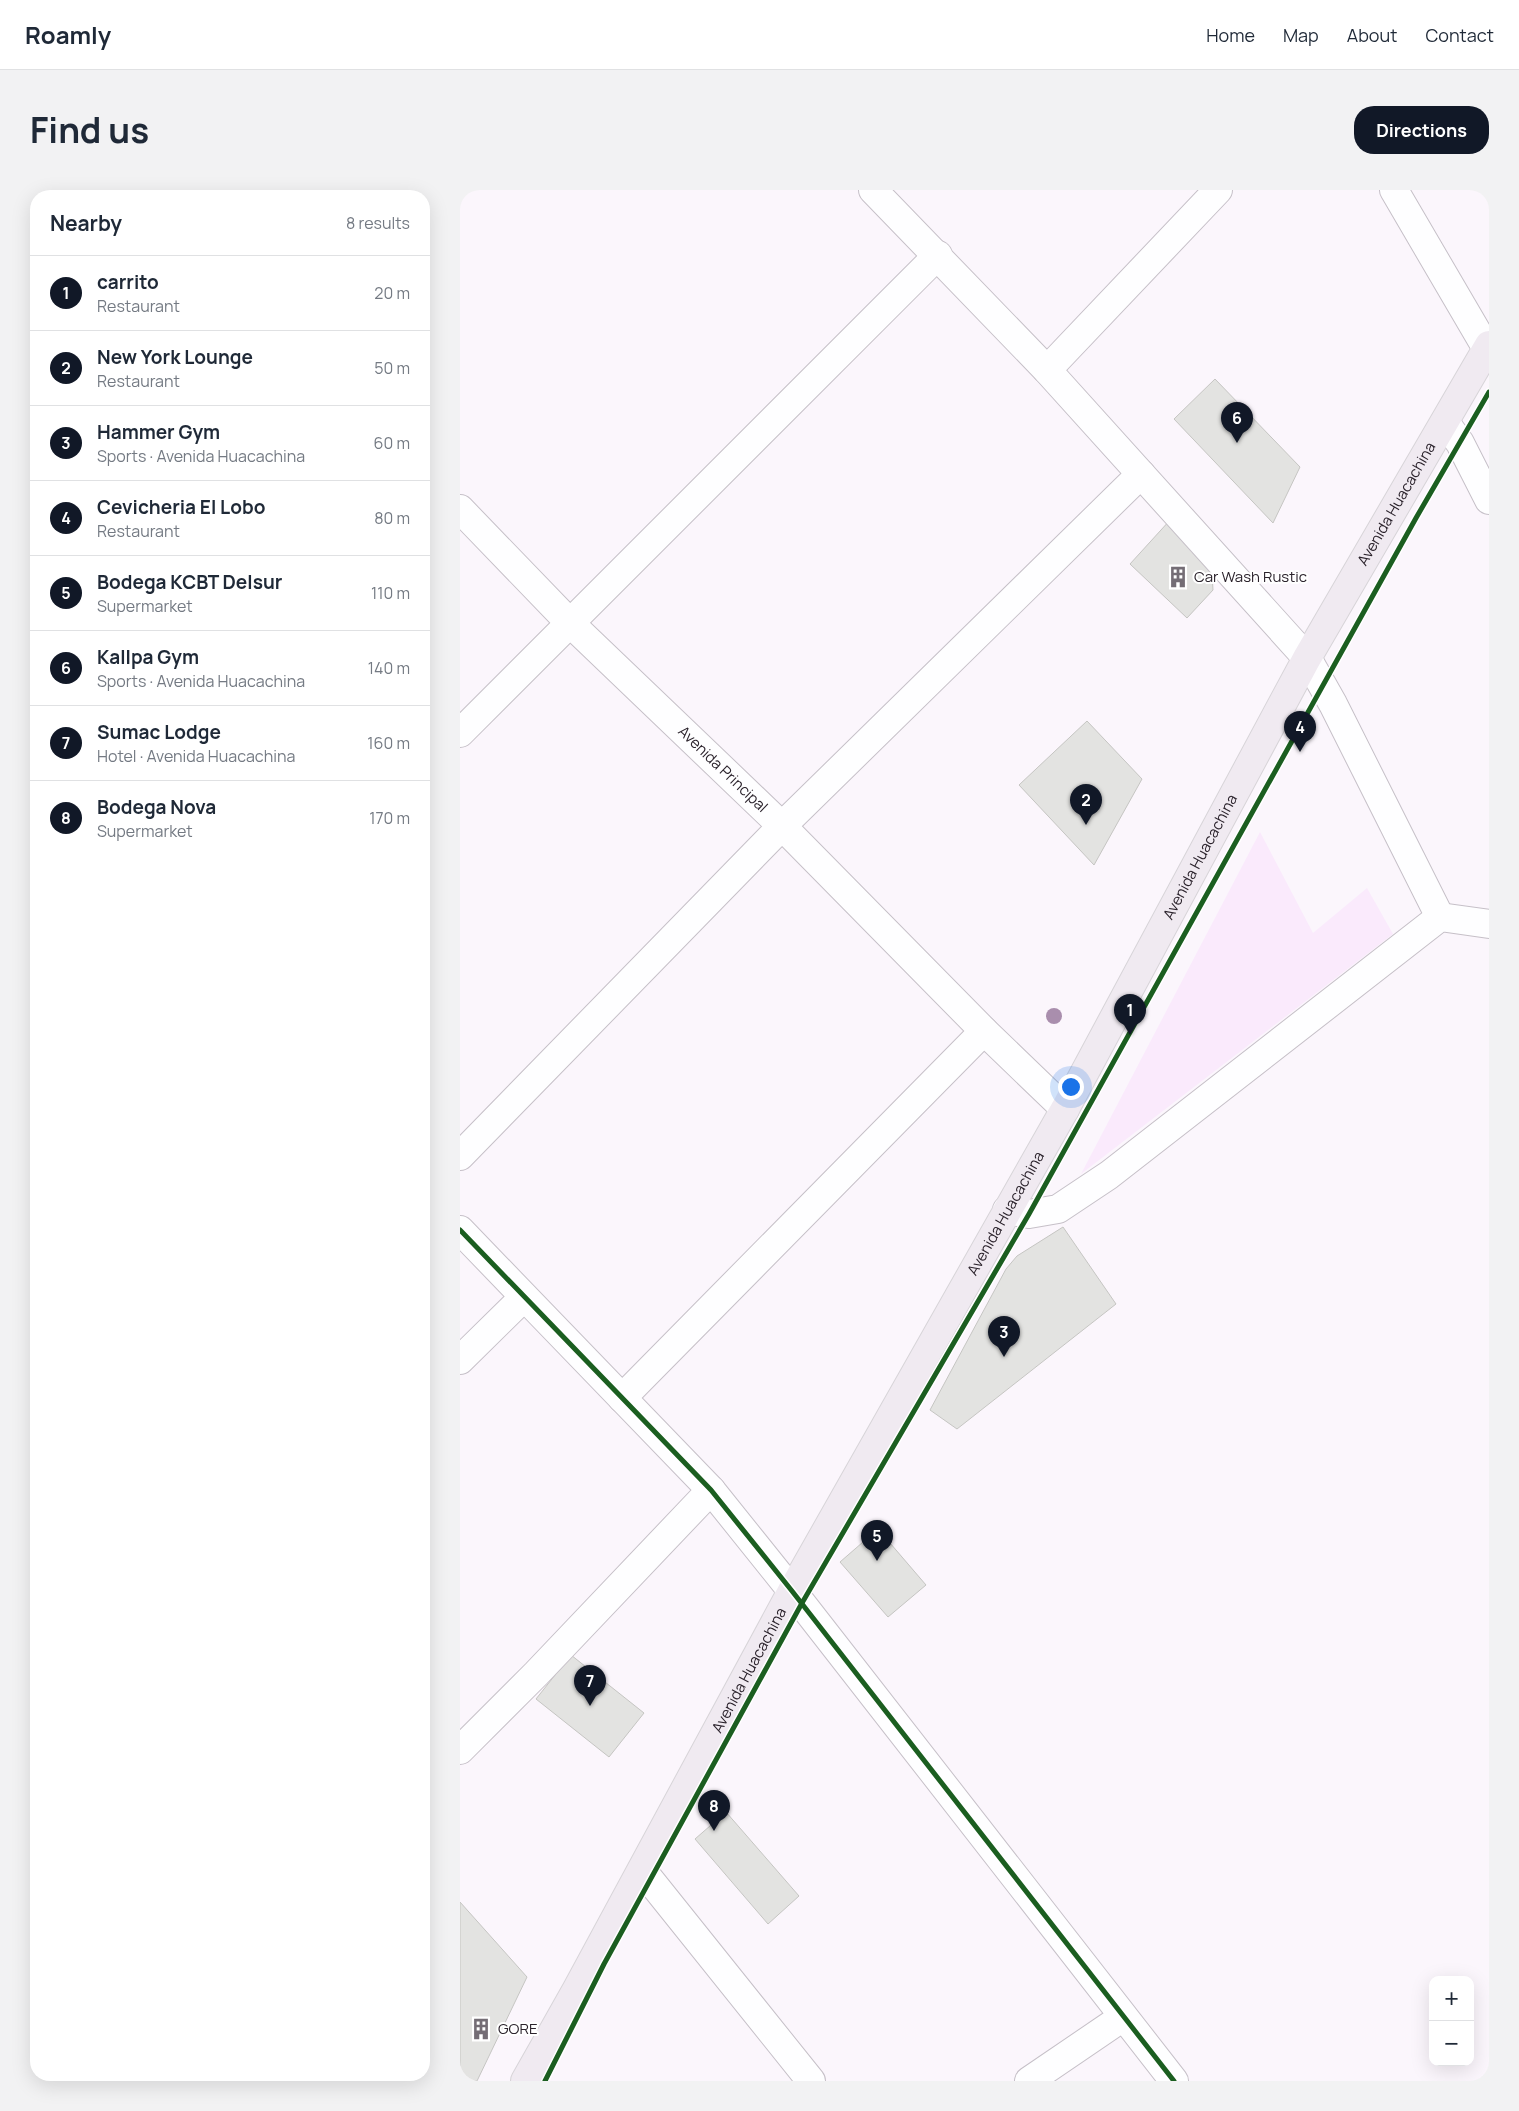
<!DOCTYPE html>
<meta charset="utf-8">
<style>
body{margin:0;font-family:Manrope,sans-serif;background:#f2f2f3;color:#1f2937}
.controls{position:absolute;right:15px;bottom:15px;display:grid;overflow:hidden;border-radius:10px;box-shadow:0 5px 20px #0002}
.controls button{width:45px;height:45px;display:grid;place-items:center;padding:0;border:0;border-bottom:1px solid #e0e1e3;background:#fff;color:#1f2937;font:25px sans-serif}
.you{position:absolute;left:610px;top:896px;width:18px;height:18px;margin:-12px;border:4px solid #fff;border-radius:50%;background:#1a73e8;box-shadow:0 0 0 8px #1a73e833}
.badge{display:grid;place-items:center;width:32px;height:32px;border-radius:50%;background:#111827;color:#fff;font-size:16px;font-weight:700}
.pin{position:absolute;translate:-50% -41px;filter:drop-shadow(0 1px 2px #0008)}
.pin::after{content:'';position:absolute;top:26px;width:18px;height:15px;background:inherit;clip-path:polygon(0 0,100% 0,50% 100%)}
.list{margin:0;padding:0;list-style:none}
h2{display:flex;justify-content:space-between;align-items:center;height:65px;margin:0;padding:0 20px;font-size:21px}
h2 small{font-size:16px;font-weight:400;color:#747a83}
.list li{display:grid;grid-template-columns:32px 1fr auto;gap:15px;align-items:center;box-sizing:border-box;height:75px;padding:0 20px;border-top:1px solid #e0e1e3}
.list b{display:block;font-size:19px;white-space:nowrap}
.list p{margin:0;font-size:16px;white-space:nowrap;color:#747a83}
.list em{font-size:16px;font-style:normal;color:#747a83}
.map{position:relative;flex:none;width:1029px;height:1891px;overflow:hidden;border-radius:20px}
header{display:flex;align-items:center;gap:30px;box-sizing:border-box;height:70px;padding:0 25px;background:#fff;border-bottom:1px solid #e0e1e3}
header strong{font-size:24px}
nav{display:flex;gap:28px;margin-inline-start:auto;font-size:18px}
.intro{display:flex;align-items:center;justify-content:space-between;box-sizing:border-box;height:120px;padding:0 30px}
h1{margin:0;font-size:35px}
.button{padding:12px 22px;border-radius:20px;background:#111827;color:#fff;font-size:18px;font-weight:700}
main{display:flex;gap:30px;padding:0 30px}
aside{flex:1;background:#fff;border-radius:20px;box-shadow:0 5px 20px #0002}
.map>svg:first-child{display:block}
.park{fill:#faeafc}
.building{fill:#e3e3e1;stroke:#c5c5c2}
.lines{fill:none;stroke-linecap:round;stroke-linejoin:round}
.minor-casing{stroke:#c6c0c8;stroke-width:30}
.major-casing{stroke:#d7d4d8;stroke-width:30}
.minor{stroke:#fefeff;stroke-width:28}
.major{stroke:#f0eaf1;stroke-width:28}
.cycleway-casing{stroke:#fff;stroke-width:8}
.cycleway{stroke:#1b5e20;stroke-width:5}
.tree{fill:#a98ead}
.labels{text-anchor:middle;stroke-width:4;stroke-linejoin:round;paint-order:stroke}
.street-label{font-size:15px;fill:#2b232c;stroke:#fff}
.poi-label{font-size:15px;fill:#2b232c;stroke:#fff;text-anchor:start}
</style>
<header>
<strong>Roamly</strong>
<nav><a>Home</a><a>Map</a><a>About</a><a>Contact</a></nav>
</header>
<div class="intro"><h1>Find us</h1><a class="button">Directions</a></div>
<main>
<aside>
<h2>Nearby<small>8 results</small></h2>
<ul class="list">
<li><span class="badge">1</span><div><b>carrito</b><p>Restaurant</p></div><em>20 m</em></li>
<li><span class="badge">2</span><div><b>New York Lounge</b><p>Restaurant</p></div><em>50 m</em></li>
<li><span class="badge">3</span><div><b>Hammer Gym</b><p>Sports · Avenida Huacachina</p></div><em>60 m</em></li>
<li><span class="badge">4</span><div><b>Cevicheria El Lobo</b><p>Restaurant</p></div><em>80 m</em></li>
<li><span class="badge">5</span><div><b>Bodega KCBT Delsur</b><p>Supermarket</p></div><em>110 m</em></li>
<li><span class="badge">6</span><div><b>Kallpa Gym</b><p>Sports · Avenida Huacachina</p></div><em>140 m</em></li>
<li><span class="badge">7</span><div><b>Sumac Lodge</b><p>Hotel · Avenida Huacachina</p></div><em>160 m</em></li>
<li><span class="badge">8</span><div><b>Bodega Nova</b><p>Supermarket</p></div><em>170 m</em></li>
</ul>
</aside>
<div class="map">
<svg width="1029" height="1891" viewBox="0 0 1029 1891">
<rect width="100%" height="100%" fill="#fbf6fc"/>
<polygon class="park" points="800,642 853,743 907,698 933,744 621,984"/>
<g class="building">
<polygon points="755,189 840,277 813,333 714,229"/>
<polygon points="711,329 751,367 753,400 727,428 670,374"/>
<polygon points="627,531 682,589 634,675 559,595"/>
<polygon points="603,1037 656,1114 497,1239 470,1220 546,1079 557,1066"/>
<polygon points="418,1339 466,1395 428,1427 380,1372"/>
<polygon points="111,1465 184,1523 149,1567 76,1509"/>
<polygon points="266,1622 339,1706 308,1734 235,1649"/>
<polygon points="0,1712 67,1787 17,1891 0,1891"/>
</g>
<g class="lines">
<g class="minor-casing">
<g id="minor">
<polyline points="413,0 587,180 847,468 873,514 980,727"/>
<polyline points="934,0 1027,159"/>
<polyline points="587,180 758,0"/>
<polyline points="985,232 1000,253 1029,310"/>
<path id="s1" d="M0,319L110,433L322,636L524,841"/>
<polyline points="0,543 478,65"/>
<polyline points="0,966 322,636 681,284"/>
<polyline points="547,1020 569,1024 598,1019 649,985 980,727 1029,734"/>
<polyline points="0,1040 251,1300 332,1401 714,1891"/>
<polyline points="0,1170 64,1107"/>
<polyline points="162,1208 524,841 605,919"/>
<polyline points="0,1560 76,1484 251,1300"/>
<polyline points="182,1680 351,1891"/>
<polyline points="569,1891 663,1827"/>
</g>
</g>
<g class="major-casing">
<g id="major">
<path id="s2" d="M65,1891L117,1799L332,1401L605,919L847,468L1029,155"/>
</g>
</g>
<use href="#minor" class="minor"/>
<use href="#major" class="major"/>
<g class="cycleway-casing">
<g id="cycleway">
<polyline points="0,1040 251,1300 332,1401 714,1891"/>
<polyline points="85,1891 144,1774 342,1413 569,1024 956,328 1029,202"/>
</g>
</g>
<use href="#cycleway" class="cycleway"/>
</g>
<circle class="tree" cx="594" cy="826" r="8"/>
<defs>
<g id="building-bare" transform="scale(1.725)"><path d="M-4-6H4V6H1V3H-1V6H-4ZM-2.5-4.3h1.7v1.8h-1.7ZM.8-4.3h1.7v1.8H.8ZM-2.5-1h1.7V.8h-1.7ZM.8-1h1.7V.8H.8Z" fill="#746d75" stroke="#fff" stroke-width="2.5" paint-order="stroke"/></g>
</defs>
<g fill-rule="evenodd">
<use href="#building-bare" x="718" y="387"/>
<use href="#building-bare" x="21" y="1839"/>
</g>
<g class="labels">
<g class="street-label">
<text dy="5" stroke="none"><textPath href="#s2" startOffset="1802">Avenida Huacachina</textPath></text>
<text dy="5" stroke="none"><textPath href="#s1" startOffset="370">Avenida Principal</textPath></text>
<text dy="5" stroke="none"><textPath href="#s2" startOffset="1398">Avenida Huacachina</textPath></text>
<text dy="5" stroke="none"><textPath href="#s2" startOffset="992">Avenida Huacachina</textPath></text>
<text dy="5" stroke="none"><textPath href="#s2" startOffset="468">Avenida Huacachina</textPath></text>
</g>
<g class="poi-label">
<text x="734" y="392">Car Wash Rustic</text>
<text x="38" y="1844">GORE</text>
</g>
</g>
</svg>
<div class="controls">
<button>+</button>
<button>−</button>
</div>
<div class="you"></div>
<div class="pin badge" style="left:670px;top:845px">1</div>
<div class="pin badge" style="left:626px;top:635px">2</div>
<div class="pin badge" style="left:544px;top:1167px">3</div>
<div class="pin badge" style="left:840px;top:562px">4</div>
<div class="pin badge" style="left:417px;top:1371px">5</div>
<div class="pin badge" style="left:777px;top:253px">6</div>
<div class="pin badge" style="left:130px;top:1516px">7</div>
<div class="pin badge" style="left:254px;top:1641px">8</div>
</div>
</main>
